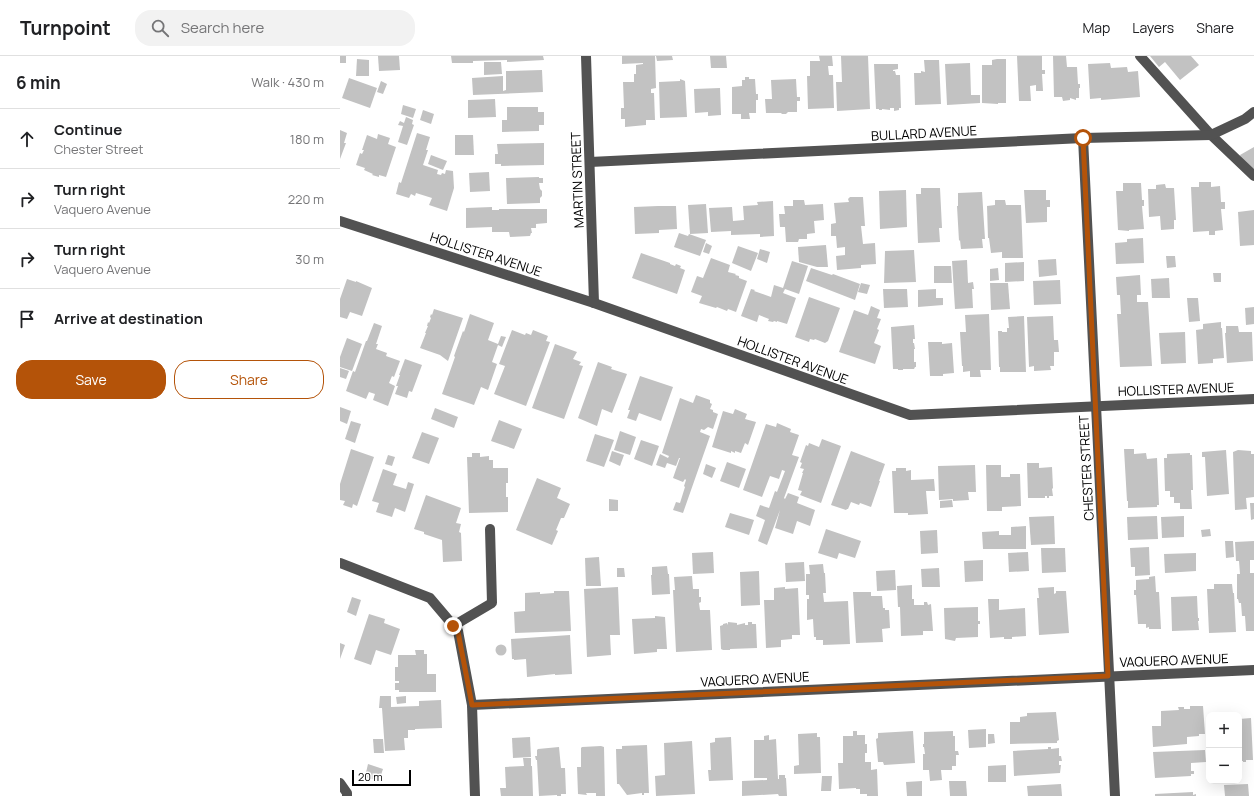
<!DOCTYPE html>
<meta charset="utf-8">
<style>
body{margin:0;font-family:Manrope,sans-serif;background:#f2f2f2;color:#202124}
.controls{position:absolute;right:12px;bottom:12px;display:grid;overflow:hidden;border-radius:8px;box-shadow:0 4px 16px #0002}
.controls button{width:36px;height:36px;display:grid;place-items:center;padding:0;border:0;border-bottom:1px solid #e0e0e0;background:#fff;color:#202124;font:20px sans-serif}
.scale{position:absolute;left:12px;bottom:10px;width:59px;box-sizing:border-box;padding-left:4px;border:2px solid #000;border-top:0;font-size:11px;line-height:14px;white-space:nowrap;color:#000;-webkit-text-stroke:3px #fff;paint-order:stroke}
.stop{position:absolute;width:12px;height:12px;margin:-9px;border:3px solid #b45309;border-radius:50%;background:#fff}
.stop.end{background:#b45309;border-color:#fff;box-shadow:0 1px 4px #0008}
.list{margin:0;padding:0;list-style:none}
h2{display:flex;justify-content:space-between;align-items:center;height:52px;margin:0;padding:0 16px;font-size:17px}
h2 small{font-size:13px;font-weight:400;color:#757577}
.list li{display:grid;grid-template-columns:26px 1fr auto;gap:12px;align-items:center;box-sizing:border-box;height:60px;padding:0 16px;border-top:1px solid #e0e0e0}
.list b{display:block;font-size:15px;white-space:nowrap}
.list p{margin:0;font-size:13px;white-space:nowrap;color:#757577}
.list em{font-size:13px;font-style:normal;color:#757577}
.actions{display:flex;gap:8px;padding:12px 16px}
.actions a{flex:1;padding:9px 0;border:1px solid #b45309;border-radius:16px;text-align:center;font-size:14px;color:#b45309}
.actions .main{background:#b45309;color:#fff}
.icon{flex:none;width:22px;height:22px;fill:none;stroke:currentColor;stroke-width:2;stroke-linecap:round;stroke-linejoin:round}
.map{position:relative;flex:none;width:914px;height:740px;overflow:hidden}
header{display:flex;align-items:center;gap:24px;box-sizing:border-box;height:56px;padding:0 20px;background:#fff;border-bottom:1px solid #e0e0e0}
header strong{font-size:19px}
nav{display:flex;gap:22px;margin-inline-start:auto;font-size:14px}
.search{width:280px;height:36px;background:#f2f2f2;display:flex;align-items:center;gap:10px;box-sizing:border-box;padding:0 14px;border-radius:16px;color:#757577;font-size:15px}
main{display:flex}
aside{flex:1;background:#fff}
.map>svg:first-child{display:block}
.building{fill:#c2c2c2}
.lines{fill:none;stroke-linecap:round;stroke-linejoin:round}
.minor{stroke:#525252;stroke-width:10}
.route{stroke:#b45309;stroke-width:5}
.labels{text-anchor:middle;stroke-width:3;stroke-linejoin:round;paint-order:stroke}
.street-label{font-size:13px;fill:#000;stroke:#fff}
</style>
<header>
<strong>Turnpoint</strong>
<div class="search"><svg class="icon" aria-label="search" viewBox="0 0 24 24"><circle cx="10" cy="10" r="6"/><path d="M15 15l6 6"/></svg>Search here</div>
<nav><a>Map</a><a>Layers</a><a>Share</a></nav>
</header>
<main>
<aside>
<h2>6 min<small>Walk · 430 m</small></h2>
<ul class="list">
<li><svg class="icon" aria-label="ahead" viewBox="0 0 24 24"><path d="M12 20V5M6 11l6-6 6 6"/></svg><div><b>Continue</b><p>Chester Street</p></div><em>180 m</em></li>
<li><svg class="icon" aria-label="right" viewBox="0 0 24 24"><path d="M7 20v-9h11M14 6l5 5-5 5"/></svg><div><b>Turn right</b><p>Vaquero Avenue</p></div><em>220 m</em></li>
<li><svg class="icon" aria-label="right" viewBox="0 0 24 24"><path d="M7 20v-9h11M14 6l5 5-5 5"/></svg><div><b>Turn right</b><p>Vaquero Avenue</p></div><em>30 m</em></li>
<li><svg class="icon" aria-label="arrive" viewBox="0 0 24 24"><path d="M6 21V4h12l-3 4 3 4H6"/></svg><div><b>Arrive at destination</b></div></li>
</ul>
<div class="actions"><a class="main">Save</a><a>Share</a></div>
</aside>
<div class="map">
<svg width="914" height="740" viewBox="0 0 914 740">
<rect width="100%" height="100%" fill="#fff"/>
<g class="building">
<rect x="0" y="0" width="6" height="7"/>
<polygon points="38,0 59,0 60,14 39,15"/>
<polygon points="111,0 203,0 204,4 167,6 167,4 133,5 133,7 112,7"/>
<polygon points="282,0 315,0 316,32 311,33 311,37 314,37 315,64 306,64 306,69 285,71 285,63 281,63 281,52 284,52 283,26 294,26 294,18 296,18 296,9 303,8 303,7 282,8"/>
<polygon points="316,0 332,0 333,4 317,5"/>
<polygon points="370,0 386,0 387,12 371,12"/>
<polygon points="479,0 492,0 493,10 488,10 489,19 493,19 494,52 468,53 467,20 470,20 470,5 480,5"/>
<polygon points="501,0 528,0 530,53 497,55 496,26 502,26"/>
<polygon points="677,0 702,0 702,14 705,14 705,18 702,18 703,35 696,35 696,29 690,30 691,45 679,45"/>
<polygon points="713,0 726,0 727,11 737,11 738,28 740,28 740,32 739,32 739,42 736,42 736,44 730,42 730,44 723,45 722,41 714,41"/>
<polygon points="810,0 851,0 859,9 840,24 825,6 819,11"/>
<polygon points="17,3 29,4 29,20 16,20"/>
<polygon points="657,3 666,3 666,47 658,47 658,48 642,47 642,9 652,9 652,4"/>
<polygon points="584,4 599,4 601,48 575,49 574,17 581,17 581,15 585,16"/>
<polygon points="144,6 161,6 162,18 144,19"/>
<polygon points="630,7 631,39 640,39 640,47 607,49 605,8"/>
<polygon points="770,7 771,12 787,11 788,16 798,15 800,41 761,44 761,42 750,43 748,8"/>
<polygon points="534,8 558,8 558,13 553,14 553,15 555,15 556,19 560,19 561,52 559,52 559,54 554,55 554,52 550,52 550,54 542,53 542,54 539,54 539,53 536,53"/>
<polygon points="202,14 203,36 133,39 132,22 163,20 163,35 166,34 166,15"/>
<polygon points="405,21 409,21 409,23 415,23 416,38 418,38 418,44 416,44 416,57 409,57 410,63 401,63 401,58 392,58 392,31 402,30 402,24 405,24"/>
<polygon points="9,22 37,32 30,52 2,42"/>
<polygon points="340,23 345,25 347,61 320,62 319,26 340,25"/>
<polygon points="456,23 457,41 460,41 460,45 457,45 457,56 448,56 446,58 442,58 441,57 426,57 425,43 432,43 431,24"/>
<polygon points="41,25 47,28 43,38 37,36"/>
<polygon points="380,32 381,59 368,60 368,56 355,57 354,33"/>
<polygon points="155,43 156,61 128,62 128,44"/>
<polygon points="63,49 76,53 73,62 61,58"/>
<polygon points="167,51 198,51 198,56 204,56 204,69 199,69 199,75 162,76 162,64 167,64"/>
<polygon points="83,54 94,58 91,68 80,64"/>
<polygon points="66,61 73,64 72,68 74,69 67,89 58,86 63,70 58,69 60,65 64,67"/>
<polygon points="0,74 7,77 4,87 6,87 0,103"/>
<polygon points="77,77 90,81 86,94 88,94 83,109 98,114 97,118 101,119 102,117 105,118 106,114 113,115 114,132 107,155 89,149 92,142 76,137 75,140 71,138 69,142 56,138 59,126 61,127"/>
<polygon points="38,78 50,82 48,88 56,91 46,121 39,119 39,121 32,119 33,118 24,114 25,112 16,109 20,97 22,98 24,94 22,94 27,79 37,83"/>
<polygon points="115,79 133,79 134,99 115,99"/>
<polygon points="204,87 204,109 161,110 161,108 155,108 155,98 158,98 157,88"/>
<polygon points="914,91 914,116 902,104 900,99"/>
<polygon points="91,99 107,105 103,114 88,108"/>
<polygon points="149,116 150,135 130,136 129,117"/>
<polygon points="199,121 199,122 203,122 203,127 199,127 200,133 202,135 202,140 200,142 200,147 167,148 166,122"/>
<polygon points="859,126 871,126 871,131 880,130 881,146 885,146 885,153 881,153 883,174 875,175 875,179 869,179 869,175 853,176 851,131 859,131"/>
<polygon points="783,127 801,127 802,144 804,144 804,150 802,150 804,173 789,174 789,175 778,174 776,135 783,135"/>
<polygon points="825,128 826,132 834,132 836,164 834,164 834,173 821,174 820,160 809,161 808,133 816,133 816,129"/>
<polygon points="581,132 600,132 602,172 599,172 600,186 578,187 576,138 581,138"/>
<polygon points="566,134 567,171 540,173 539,135"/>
<polygon points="684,134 706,134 706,144 710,144 710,151 707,151 707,166 686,167"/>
<polygon points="642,136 645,183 642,183 643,192 621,193 620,184 619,185 617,150 618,150 618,137"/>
<polygon points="510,141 523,141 525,170 521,170 523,188 535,187 536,208 521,209 521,212 497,214 496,200 505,199 505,191 497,192 496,180 491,180 491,168 496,167 494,147 509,146 508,143"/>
<polygon points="453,144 464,144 465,149 483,148 484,164 474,165 475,177 467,178 467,183 459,183 458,186 446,186 445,171 440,171 439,158 445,158 444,150 453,150"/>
<polygon points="655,144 665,144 666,149 681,149 683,202 662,202 662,196 651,197 649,182 648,182 647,150 655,149"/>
<polygon points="433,145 434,180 420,181 420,178 391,179 391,175 371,176 369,152 392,151 393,165 404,164 403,150 418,149 417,146"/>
<polygon points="366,148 368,177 350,178 348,149"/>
<polygon points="318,150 336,150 337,173 319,174 319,177 295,178 294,151"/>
<polygon points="152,151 152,154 159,154 159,153 207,153 207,167 196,168 196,172 191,172 192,177 191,177 190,180 170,181 169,176 152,176 152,171 126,172 126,152"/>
<polygon points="914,154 914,189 900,190 898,156"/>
<polygon points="339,177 348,180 349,178 366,184 360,200 334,191"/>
<polygon points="803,182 804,207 776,208 775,187 787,186 787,183"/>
<polygon points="366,187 372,190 369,198 363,196"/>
<polygon points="486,189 488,211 477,211 459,206 458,191"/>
<polygon points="398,190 418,197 411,215 392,207"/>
<polygon points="420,193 430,196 427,207 417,203"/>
<polygon points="574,194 576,226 544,227 545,195"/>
<polygon points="301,197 330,207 330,208 335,210 336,208 341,210 340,212 345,214 337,238 292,222"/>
<polygon points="826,200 835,200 836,211 827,212"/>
<polygon points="371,202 390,209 388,216 396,218 395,219 399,220 399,222 407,225 396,256 388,253 387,255 377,251 376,252 359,247 362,240 351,236 357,220 363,222"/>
<polygon points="716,203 717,219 699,221 698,204"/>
<polygon points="627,204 628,227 633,226 634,233 632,233 633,252 615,253 612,205"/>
<polygon points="452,205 468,210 459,238 445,233 443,237 456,242 447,268 437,265 437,266 434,265 433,266 428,265 429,263 419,259 417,266 401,260 411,233 415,234 414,235 431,241 434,229 443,232"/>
<polygon points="684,206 684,225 665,226 665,207"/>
<polygon points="594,210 611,210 612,227 594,227"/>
<polygon points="471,212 492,219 493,218 520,228 515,244 466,225"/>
<polygon points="658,212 659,224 650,225 650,213"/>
<polygon points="873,217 881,217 881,226 874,226"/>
<polygon points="800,219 801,239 797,239 797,246 808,246 812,310 780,311 777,258 781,258 780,239 777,239 776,221"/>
<polygon points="829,222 830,242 812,242 811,223"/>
<polygon points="7,223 16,226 16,225 32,232 22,260 10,256 7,263 0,261 0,243"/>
<polygon points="720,224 721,248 694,249 693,225"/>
<polygon points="521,227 530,229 527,238 518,236"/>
<polygon points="650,227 668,227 670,253 651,254"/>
<polygon points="543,233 567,233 568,251 544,252"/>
<polygon points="596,233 596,242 603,242 603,249 578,251 578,234"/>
<polygon points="469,241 500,252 488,285 485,287 475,283 474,284 470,283 469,286 455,281"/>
<polygon points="847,242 858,242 860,265 849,266"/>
<polygon points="531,250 540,254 537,262 541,263 537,273 539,274 534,287 541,290 535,308 499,296 514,254 528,259"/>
<polygon points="914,251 914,268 906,269 905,252"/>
<polygon points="94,253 123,262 108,305 100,299 80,292 86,277 85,277 88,270 87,270 88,266 89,267 91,262 90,261 91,258 92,259"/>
<polygon points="130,258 154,267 148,284 158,288 161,280 166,281 162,291 158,289 152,306 157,308 148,334 141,331 134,349 102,338 115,301 114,300 123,275 124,276"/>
<polygon points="649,258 651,314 640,314 641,321 630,321 630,315 623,316 623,310 622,310 620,276 626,276 625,259"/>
<polygon points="684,260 686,316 660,316 660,311 659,311 658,275 662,275 662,276 667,276 667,272 669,272 668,261"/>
<polygon points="713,260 714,284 718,284 719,296 714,296 714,310 710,310 711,314 694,315 694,310 689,311 687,261"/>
<polygon points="881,266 881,272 882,272 884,302 873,303 873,307 858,308 856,274 863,273 863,268"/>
<polygon points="34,267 42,270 36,288 38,288 36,293 47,297 46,300 60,305 54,321 52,320 49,327 55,330 48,350 33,344 35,338 29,336 26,343 6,335 13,315 15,316 26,285 27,285"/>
<polygon points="574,269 575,283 573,283 573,287 574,287 575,293 574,293 574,306 576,306 576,311 575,311 574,313 563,313 563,314 558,314 558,313 553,313 551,271"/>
<polygon points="886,270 898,270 899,276 912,276 913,305 887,307 885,277 886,277"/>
<polygon points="172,274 185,279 186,277 191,279 193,274 208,280 206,285 210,286 186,350 154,338 165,310 159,308"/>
<polygon points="845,276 846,307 821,308 819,277"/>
<polygon points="7,282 22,288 12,315 0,311 0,301"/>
<polygon points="588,286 602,286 602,288 612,287 614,317 603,318 603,320 590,320"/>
<polygon points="215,288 237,296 233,303 241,306 239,309 243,310 224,363 192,352"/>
<polygon points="65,303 82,309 72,336 69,335 67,342 55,338 58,330 56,330 60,319 59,319"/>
<polygon points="258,306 272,311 271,313 287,318 272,357 262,353 257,370 238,362"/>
<polygon points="0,312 9,315 6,323 0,321"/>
<polygon points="300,320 333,331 321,365 299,357 296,365 287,362 290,354 288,354"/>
<polygon points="356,339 370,344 370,347 372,348 370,353 373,354 373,356 378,358 373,373 368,371 364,374 361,373 360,376 370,380 343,457 333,454 336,446 340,447 345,431 344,430 346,424 345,423 343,426 333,422 340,402 339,402 336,410 327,407 325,412 316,409 320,398 328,402 329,400 322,397 340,342 353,347"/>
<polygon points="0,351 11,355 7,368 0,365"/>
<polygon points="95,352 118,361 114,372 91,363"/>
<polygon points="395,353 407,358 405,363 416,366 408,389 405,387 401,397 395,395 395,397 391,395 391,397 372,391 383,355 393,358"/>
<polygon points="159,364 182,373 174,393 151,385"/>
<polygon points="11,365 21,368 15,387 5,383"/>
<polygon points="437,367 451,373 450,376 459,379 452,399 459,401 444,442 445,443 448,437 459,441 457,447 475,454 470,470 457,465 453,478 435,472 440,454 427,489 418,485 425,464 416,460 420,449 429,452 435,435 437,436 445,415 442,414 439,423 430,420 422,441 403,434 426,368 436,371"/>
<polygon points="280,375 296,381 290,399 274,394"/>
<polygon points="82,376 99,382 89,408 72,402"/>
<polygon points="255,378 274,384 264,411 246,405"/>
<polygon points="482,383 501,390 481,447 460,439 462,435 458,434 463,417 462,417 464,413 460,412 462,407 460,406 466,389 468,390 469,387 479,391"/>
<polygon points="301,384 319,390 312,410 294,403"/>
<polygon points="11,393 34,401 17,450 13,448 12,452 3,449 5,445 0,444 0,428"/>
<polygon points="784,393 794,393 794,398 806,397 807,403 817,402 819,449 817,449 817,451 788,452 788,445 787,445"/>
<polygon points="886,394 889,438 867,440 865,401 862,401 862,396"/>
<polygon points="898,394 911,395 911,398 914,398 914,441 906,442 907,453 895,454 893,396"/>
<polygon points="272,395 284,399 280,410 269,405"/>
<polygon points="511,395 545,408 539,425 540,425 531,451 520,447 519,449 511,446 508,453 507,453 506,454 491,449"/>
<polygon points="132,397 140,397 140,401 149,400 149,404 153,404 153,412 168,412 168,427 166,427 166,441 168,441 168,456 129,457 127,401 132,401"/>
<polygon points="850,397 850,399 852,399 853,434 851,434 852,453 840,453 840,447 834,447 834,441 830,441 830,435 825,435 824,402 827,402 827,398"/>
<polygon points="48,399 55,401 52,410 45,408"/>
<polygon points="387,406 406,413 399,432 380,425"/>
<polygon points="687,407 699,407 699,412 712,411 713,432 712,433 713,440 709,440 709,442 707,442 707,440 705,440 705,442 688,442"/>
<polygon points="366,408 376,412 372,422 363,418"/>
<polygon points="635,409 636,436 628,436 629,444 613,445 613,443 599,444 598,410"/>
<polygon points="646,409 661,409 661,421 670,421 670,418 680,418 681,450 662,451 662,455 647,455"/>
<polygon points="556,412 566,412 566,415 571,414 571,424 594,423 595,435 586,435 588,458 568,459 568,457 554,457 552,415 556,415"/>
<polygon points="43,413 57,418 53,429 66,433 68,426 74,428 65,456 55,452 52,461 36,456 39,447 32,445"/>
<polygon points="197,422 221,432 217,442 230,448 224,462 221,462 216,474 218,475 212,489 176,474"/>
<polygon points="86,439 121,452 116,467 121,468 119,476 121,477 122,505 103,506 102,484 84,478 84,476 74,473"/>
<polygon points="269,443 278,444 278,455 269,455"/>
<polygon points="612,444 613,451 600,452 600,445"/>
<polygon points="910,447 914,447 914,463 911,464"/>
<polygon points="390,457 414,464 409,479 385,471"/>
<polygon points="714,460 715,488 691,489 689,461"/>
<polygon points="817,460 818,483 788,484 787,461"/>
<polygon points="844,460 844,481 822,482 821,461"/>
<polygon points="686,470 686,493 643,493 642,476 659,475 659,479 671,479 671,471"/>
<polygon points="486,473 521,485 515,502 499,497 497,503 478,497"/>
<polygon points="870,473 871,480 862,481 861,474"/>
<polygon points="597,474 598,497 581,498 580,475"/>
<polygon points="885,485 893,485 894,501 886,502"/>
<polygon points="914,485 914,504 910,504 910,517 914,517 914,575 906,575 905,560 902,560 901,547 899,547 898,543 897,543 897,518 900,518 899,505 896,505 895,486"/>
<polygon points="809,491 810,519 795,520 795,511 791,511 790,492"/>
<polygon points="701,492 725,492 726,516 702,517"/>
<polygon points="373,496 374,517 353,518 352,497"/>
<polygon points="688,496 689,515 669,516 668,497"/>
<polygon points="856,497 856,515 825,517 824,498"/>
<polygon points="259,501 261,530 246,530 245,502"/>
<polygon points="643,504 643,525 625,526 624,505"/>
<polygon points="464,506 465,525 446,526 445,507"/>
<polygon points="483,508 484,517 485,517 486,537 483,537 484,546 508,545 510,588 483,589 483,584 476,584 476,581 474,581 473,563 467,564 467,543 469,543 469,539 466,539 466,518 470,518 469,509"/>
<polygon points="327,510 328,518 329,518 330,538 312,539 311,519 312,519 312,511"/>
<polygon points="277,512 284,512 285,521 277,521"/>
<polygon points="599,512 600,531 582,531 581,513"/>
<polygon points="555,514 556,534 537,535 536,515"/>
<polygon points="419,515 420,549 401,550 400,516"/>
<polygon points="352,520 353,533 359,533 359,541 361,541 361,546 359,547 360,554 370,554 372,594 336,596 333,534 335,534 334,521"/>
<polygon points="815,520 816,536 819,536 821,573 809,573 809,571 806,572 806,568 798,568 796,539 794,539 794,534 796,534 796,524 809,523 809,521"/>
<polygon points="874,528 892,528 893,537 894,537 896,576 869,577 867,533 874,533"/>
<polygon points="572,529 572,543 574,543 574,549 584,549 584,546 587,546 588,549 591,548 593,575 583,575 583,579 561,580 560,551 558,551 557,530"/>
<polygon points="278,531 280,579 270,579 271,599 247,601 244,533"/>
<polygon points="445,531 445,533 458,532 460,579 452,579 452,583 441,584 441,591 426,592 424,544 434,544 434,532"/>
<polygon points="714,531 714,538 716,537 716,535 726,535 729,577 699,579 697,542 699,542 698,532"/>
<polygon points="214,535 229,535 231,575 175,577 174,556 185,555 185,537 200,536 200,538 214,537"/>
<polygon points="513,536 531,536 531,540 542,540 543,552 545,552 545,554 549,554 550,572 542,573 543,586 516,587"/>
<polygon points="857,540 858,562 859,562 859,565 858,565 859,574 832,575 831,541"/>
<polygon points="12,541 21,544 16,560 7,556"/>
<polygon points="648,543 659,543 659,554 685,552 686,580 672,581 672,583 664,583 664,581 650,582"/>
<polygon points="638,551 638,565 640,565 640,568 638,568 638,581 616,582 615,585 605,583 604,552"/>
<polygon points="29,558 45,563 44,567 60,573 51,599 36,594 31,609 14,603"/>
<polygon points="315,560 325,561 327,593 317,593 317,596 294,598 292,563 315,562"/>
<polygon points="388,566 397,567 397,569 405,567 405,569 408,569 408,566 412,566 412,568 416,568 417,592 390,593 390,594 383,594 381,593 380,570 383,569 383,568 387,567 388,569"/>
<polygon points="230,579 232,618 215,619 215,618 187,621 186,603 174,604 174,603 172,603 171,583"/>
<polygon points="0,587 5,589 0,603"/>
<circle cx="161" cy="594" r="5.5"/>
<polygon points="75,594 84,594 84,598 87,598 87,618 96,618 96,636 59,636 59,634 55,634 55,627 59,627 59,625 55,625 55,611 58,611 58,599 76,599"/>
<polygon points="40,640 51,640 51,651 79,650 79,645 101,644 102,672 75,673 75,674 68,674 68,682 64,682 65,694 45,695 42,652 39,652"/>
<polygon points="66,640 66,647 57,648 56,641"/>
<polygon points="850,650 863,650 865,678 859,678 859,680 847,681 847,688 813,691 812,670 821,670 821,655 839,654 838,651 844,651 844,653 850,653"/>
<polygon points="716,656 719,684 717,685 717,687 670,688 670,666 680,666 680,661 687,660 687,657"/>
<polygon points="911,662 913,704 906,704 906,706 903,706 903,705 899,705 899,663"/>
<polygon points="646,673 646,691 629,692 628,674"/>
<polygon points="513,675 517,675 517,679 525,679 525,688 527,688 527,697 525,697 525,706 531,706 531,714 537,713 538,740 527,740 527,738 520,738 520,733 516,733 516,732 499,733 498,707 503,707 503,680 513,680"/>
<polygon points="573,675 575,707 544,709 543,706 538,706 536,683 538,682 538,677"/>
<polygon points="613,675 613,680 615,680 615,695 618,695 619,699 616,699 616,710 612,710 612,714 601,714 602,724 590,725 589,714 583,714 583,698 585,698 584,691 583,691 583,688 584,688 584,676"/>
<polygon points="477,677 477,681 480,681 481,717 454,718 454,710 459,709 458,678"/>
<polygon points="648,678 654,678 655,687 648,688"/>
<polygon points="429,679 429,684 436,683 438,723 439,723 439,719 445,719 445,722 446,722 447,740 439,740 438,738 402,740 402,725 427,724 427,736 427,722 414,722 414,684 424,684 424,680"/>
<polygon points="190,681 191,701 173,702 172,682"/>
<polygon points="391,681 393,724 369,725 368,714 371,714 370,687 375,686 375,682"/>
<polygon points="33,683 43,683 44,697 34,697"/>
<polygon points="352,685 355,738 316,740 315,720 325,719 324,687"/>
<polygon points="307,689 309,737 304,737 304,739 302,739 302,737 287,739 279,728 277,728 276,693 282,693 282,690"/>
<polygon points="261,690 264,691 265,740 256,740 256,737 246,737 247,739 238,738 237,711 241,711 241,692 242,691"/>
<polygon points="219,691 221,712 225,712 226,738 221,738 221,740 217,740 217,739 199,740 197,704 196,704 195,700 197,700 197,694 198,693"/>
<polygon points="708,691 711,691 711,693 719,692 719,700 721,700 722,705 719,705 719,709 721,709 720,717 674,720 673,695 708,693"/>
<polygon points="865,694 866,706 851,707 851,715 854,715 854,718 851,718 851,720 815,722 813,696"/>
<polygon points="183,702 191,702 191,710 192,710 193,740 161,740 160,732 166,732 165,711 184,710"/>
<polygon points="28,708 43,713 39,725 25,721"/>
<polygon points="666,709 666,726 648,726 648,710"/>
<polygon points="482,720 492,720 491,735 481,735"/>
<polygon points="582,725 582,740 567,740 566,726"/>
<polygon points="609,725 626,725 627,740 610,740"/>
<polygon points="721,728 722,740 688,740 687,730"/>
<polygon points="908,728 909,740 885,740 884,729"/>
<polygon points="853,736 853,739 856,738 856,740 815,740 815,738"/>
</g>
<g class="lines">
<g class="minor">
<polyline points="246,0 254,247"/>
<polyline points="800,0 871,79 914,120"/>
<polyline points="743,82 775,740"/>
<polyline points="250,106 743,82 871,79 905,63 914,56"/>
<polyline points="0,165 254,247 570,359 914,343"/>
<polyline points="0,507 90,542 118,575 132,649 914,614"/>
<polyline points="113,570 152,547 150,473"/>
<polyline points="132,649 135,740"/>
<polyline points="0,727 7,737 7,740"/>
</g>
</g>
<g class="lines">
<polyline class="route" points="113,570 118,576 132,649 768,620 743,82"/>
</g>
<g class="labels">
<g class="street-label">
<text transform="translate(584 77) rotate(-3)" y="5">BULLARD AVENUE</text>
<text transform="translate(237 124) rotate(-92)" y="5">MARTIN STREET</text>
<text transform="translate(146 198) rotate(18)" y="5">HOLLISTER AVENUE</text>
<text transform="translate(453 304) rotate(20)" y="5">HOLLISTER AVENUE</text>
<text transform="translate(836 333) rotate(-2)" y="5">HOLLISTER AVENUE</text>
<text transform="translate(746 412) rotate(-93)" y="5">CHESTER STREET</text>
<text transform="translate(834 604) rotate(-2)" y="5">VAQUERO AVENUE</text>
<text transform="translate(415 623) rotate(-3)" y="5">VAQUERO AVENUE</text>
</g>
</g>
</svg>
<div class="controls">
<button>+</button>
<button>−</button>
</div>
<div class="scale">20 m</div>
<div class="stop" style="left:743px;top:82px"></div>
<div class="stop end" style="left:113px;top:570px"></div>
</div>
</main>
